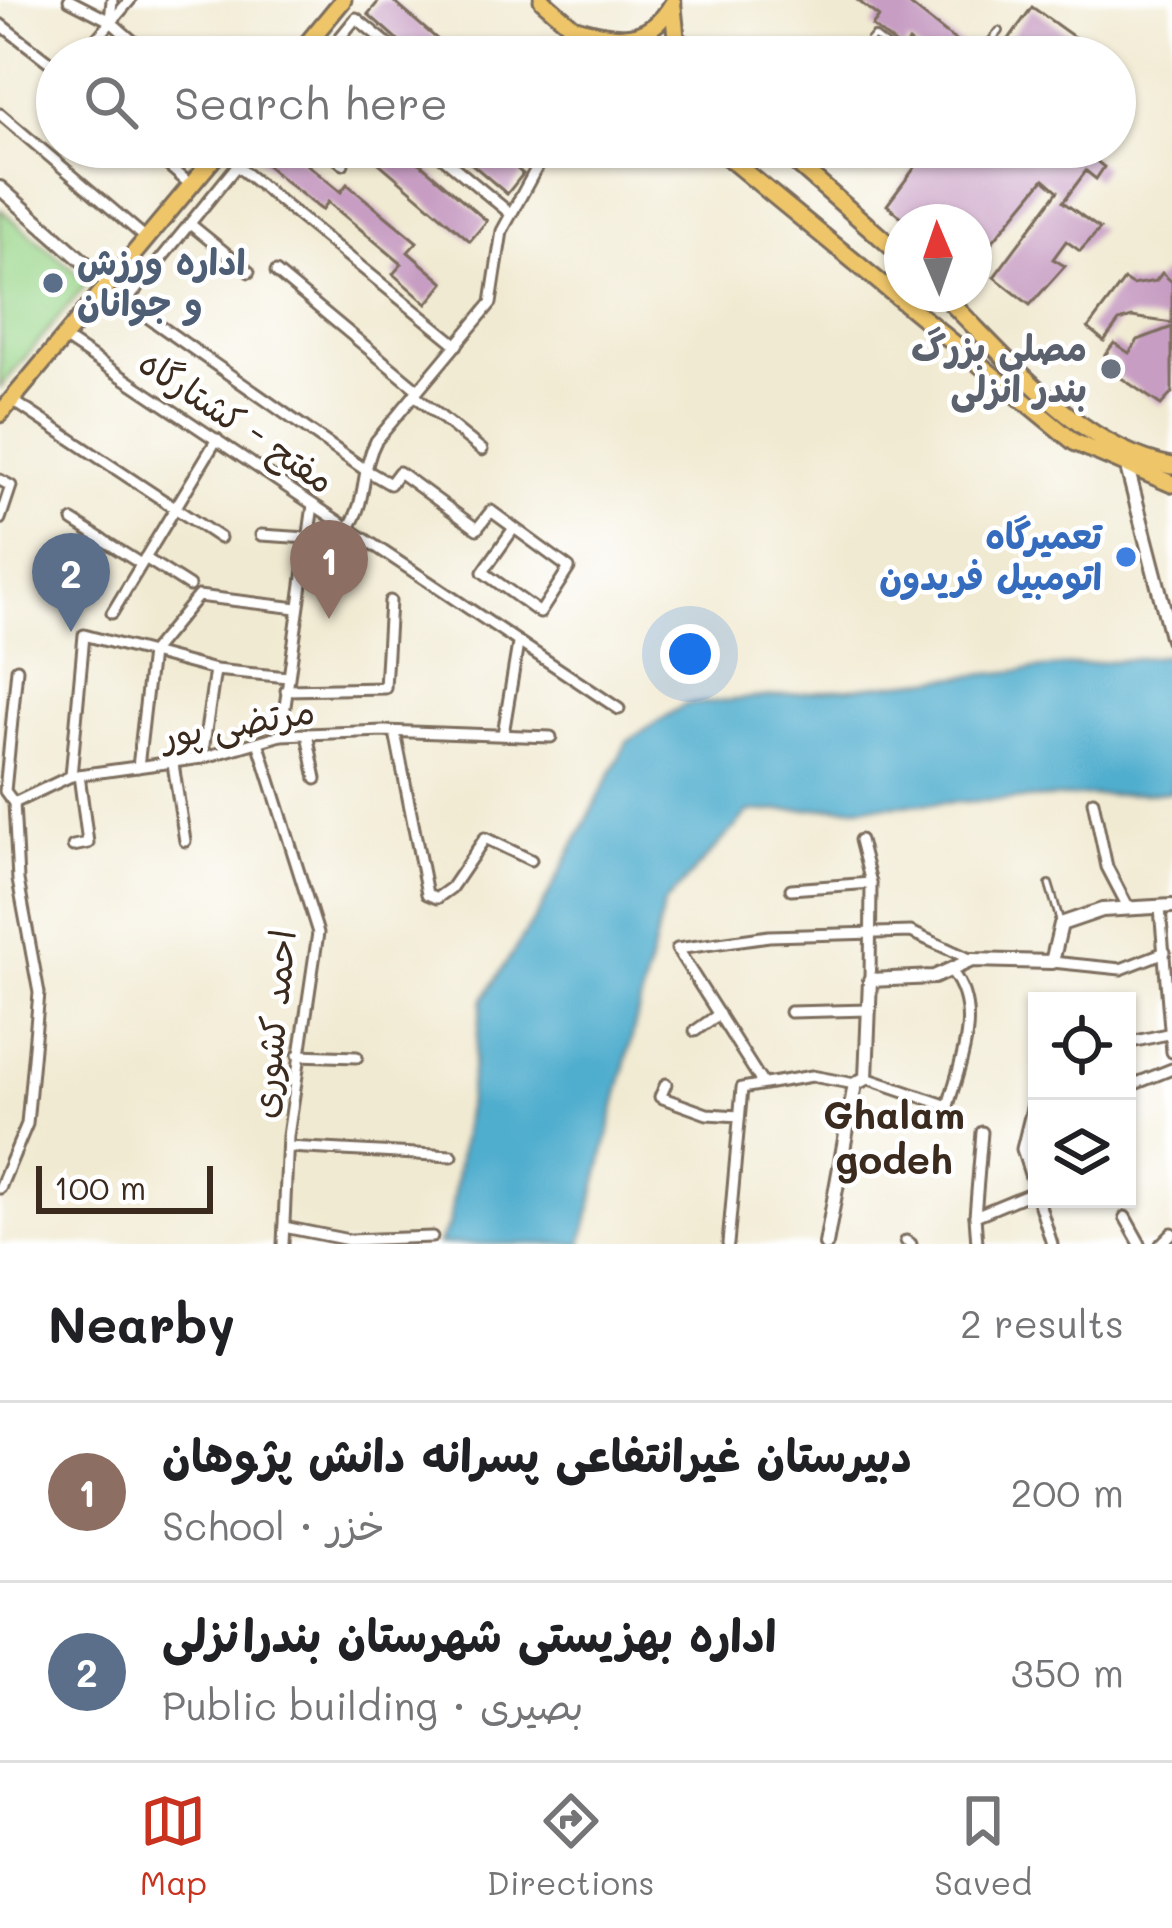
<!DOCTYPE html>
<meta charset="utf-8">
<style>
body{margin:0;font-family:Mali,"Playpen Sans Arabic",sans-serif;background:#f2f2f2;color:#202124}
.controls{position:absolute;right:36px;bottom:36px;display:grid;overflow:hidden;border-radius:0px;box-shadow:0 3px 9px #0004}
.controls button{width:108px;height:108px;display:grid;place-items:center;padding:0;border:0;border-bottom:3px solid #e0e0e0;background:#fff;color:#202124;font:60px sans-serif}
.compass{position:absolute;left:884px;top:204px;width:108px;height:108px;border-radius:50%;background:#fff;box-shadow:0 3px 9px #0004;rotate:358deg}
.scale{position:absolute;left:36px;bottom:30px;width:177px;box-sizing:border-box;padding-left:12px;border:6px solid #3b2a1e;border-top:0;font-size:33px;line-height:42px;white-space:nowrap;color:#3b2a1e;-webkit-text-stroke:9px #fff;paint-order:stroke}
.you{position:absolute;left:690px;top:654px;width:42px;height:42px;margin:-30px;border:9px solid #fff;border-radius:50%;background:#1a73e8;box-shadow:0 0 0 18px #1a73e833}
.badge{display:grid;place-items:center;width:78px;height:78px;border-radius:50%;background:#c8321e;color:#fff;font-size:39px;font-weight:700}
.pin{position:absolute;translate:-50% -99px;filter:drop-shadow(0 3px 6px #0008)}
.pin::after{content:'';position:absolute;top:63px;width:42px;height:36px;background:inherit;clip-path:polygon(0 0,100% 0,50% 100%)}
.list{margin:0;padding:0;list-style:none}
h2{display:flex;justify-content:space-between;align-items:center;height:156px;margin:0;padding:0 48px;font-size:51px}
h2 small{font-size:39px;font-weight:400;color:#757577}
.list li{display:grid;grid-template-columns:78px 1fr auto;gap:36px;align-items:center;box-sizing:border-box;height:180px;padding:0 48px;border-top:3px solid #e0e0e0}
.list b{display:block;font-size:45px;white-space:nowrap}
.list p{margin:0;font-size:39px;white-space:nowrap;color:#757577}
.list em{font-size:39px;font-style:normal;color:#757577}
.icon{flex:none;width:66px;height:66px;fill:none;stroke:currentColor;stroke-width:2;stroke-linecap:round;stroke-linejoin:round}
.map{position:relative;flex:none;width:1172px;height:1244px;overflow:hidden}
.search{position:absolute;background:#fff;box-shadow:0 3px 9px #0004;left:36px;right:36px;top:36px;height:132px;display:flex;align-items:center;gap:30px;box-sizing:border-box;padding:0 42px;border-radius:66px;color:#757577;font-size:45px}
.sheet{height:516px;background:#fff}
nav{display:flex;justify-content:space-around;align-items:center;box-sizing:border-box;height:168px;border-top:3px solid #e0e0e0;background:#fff;font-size:33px;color:#757577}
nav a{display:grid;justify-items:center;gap:6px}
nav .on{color:#c8321e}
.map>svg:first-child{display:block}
.green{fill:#9ad68a;stroke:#6a8054;stroke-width:3}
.water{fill:#50adce;stroke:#466c76;stroke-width:3}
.building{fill:#c79dc3}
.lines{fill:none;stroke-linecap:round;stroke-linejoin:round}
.service-casing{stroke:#7b6d5d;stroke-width:10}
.minor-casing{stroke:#7b6d5d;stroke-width:15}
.tertiary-casing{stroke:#7b6d5d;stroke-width:18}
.primary-casing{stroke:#7b6d5d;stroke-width:21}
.service{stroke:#fff;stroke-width:4.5}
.minor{stroke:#fff;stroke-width:9}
.tertiary{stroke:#fff;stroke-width:12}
.primary{stroke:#eec569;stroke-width:15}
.service-dot{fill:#5c6f8a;stroke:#fff;stroke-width:4.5}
.worship-dot{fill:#6b7280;stroke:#fff;stroke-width:4.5}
.shop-dot{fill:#3f7fe0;stroke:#fff;stroke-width:4.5}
.labels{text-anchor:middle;stroke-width:9;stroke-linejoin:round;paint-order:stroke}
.service-label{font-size:36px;font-weight:bold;fill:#4e5e75;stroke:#fff;text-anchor:start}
.worship-label{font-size:36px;font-weight:bold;fill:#5b616d;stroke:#fff;text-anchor:end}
.street-label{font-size:36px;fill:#3b2a1e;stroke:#fff}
.shop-label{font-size:36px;font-weight:bold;fill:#366cbe;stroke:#fff;text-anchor:end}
.neighbourhood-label{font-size:39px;font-weight:bold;fill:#3b2a1e;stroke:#fff}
</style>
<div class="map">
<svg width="1172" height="1244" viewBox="0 0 1172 1244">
<rect width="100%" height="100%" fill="#fff"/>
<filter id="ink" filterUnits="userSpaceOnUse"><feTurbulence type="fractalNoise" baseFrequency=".00833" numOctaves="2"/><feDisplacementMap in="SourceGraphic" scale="24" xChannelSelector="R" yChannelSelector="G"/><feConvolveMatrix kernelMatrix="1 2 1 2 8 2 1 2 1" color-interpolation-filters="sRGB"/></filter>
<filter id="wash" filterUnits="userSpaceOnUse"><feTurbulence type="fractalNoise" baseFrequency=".004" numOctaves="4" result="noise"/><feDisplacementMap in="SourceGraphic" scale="48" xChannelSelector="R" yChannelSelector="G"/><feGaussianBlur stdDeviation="2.7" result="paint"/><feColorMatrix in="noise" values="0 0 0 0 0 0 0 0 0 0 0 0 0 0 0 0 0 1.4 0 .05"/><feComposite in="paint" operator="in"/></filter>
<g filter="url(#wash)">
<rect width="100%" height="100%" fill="#f1ead2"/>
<polygon class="green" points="0,209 88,282 0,388"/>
<polygon class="water" points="1172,655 1172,792 749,812 664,904 582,1244 438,1244 449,1225 483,999 542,907 627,742 684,705"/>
<g id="blocks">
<g class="building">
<polygon points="380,0 392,0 453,53 463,42 481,57 417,57 368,14"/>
<polygon points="857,0 904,0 969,51 964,57 928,57 909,42 903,50 872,26 879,17"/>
<polygon points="1032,7 1102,57 996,57"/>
<polygon points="261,147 286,147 341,192 347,184 417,242 408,252 444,283 427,304 393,274 402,264 328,202 322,210 285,181 256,156"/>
<polygon points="340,147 401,147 487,221 470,241 365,151 356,161"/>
<polygon points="452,147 492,147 523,174 507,194"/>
<polygon points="930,147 1079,147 1104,167 1096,179 1086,171 1063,202 1100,229 1080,251 1066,241 1053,259 1065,266 1030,305 994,277 1058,191 1044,179 974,264 974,222 907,222 887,205"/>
<polygon points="1162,273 1172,282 1172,323 1132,317 1119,321 1104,341 1088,328 1124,280 1132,285 1156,281"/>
<polygon points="1172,327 1172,393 1161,405 1114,373 1119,365 1105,355 1114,343 1129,353 1138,340"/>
</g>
</g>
</g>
<g filter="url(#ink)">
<use href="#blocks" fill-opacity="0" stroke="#7b6d5d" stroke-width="3"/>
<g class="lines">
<g class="service-casing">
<g id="service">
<polyline points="791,43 811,57"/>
<polyline points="856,57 874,36 901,57"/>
<polyline points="978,57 999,31"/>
<polyline points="803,159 809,147"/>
<polyline points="1049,884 1061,924"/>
</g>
</g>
<g class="minor-casing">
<g id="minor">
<polyline points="69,0 110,21 151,57"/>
<polyline points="110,21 112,0"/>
<polyline points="0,24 57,68"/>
<polyline points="81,57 130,0"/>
<polyline points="324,57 356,18 404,57"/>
<polyline points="0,114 147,239"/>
<polyline points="147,147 191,185"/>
<polyline points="252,147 126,302 364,469 390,484 399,472 477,529 491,511 569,568 540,613 483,572 514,528"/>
<polyline points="324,147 343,164"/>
<polyline points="430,147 511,214"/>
<polyline points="237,166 457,345"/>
<polyline points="190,224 249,272"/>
<polyline points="276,272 418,390"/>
<polyline points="64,338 619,709"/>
<polyline points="414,395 482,450"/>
<polyline points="12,400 220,538"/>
<polyline points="0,480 11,486 0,519"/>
<polyline points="73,521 141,564"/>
<path d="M348,529C368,500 360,471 376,441L491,303L502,231L537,167L519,147"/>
<polyline points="261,535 308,538"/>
<polyline points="73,550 75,581 102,539"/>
<polyline points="145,558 189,586"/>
<polyline points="112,613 217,439"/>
<polyline points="286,690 385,688 390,601"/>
<polyline points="395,732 427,894 437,898 451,888 485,838 531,860"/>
<polyline points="307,734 316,779"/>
<polyline points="503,734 518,644"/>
<polyline points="281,735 313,505"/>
<polyline points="259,745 318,933 288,1136 283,1244"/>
<polyline points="202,758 215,670"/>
<polyline points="173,764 185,841"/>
<polyline points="138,767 151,653 198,596 297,608"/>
<polyline points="71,776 84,635 215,670 288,677"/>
<polyline points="1093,801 1107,867 1129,909"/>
<polyline points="14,803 71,776 202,758 281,735 384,731 551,737"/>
<polyline points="860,840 871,883 870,980"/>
<polyline points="73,846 88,843 79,775"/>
<polyline points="791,889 871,883"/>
<polyline points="1160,908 1172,1052"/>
<polyline points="1052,962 1121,969 1165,952"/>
<polyline points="790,1012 869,1010"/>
<polyline points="695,1031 719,1014"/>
<polyline points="1127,1043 1167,1034"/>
<polyline points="298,1055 357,1057"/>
<path d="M866,1078L948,1106C960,1063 983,1011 952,972"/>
<polyline points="761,1081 677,949 769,936 911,932 972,960"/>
<polyline points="666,1084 660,1097 707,1114 739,1116"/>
<polyline points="1127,1087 1172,1069"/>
<polyline points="1034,1100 1022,1149 1052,1244"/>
<polyline points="288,1147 452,1156"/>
<polyline points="0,1188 27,1124 39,993 18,880 14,803 5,791 17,669"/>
<polyline points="975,1216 982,1132"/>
<polyline points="1125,1217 1140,1244"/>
<polyline points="284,1227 349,1240 432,1237"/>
<polyline points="906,1241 911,1244"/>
<polyline points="728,1244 742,1088 812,1076 855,1084"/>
<polyline points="977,1244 975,1216 1033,1192"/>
<polyline points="1161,1244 1172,1233"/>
</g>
</g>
<g class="tertiary-casing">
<g id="tertiary">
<polyline points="0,188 109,284"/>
<polyline points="1127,467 1172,640"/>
<polyline points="826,1244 855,1084 866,1078 870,980 934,977 972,960 1052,962 1061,924 1102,910 1172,906"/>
</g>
</g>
<g class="primary-casing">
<g id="primary">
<polyline points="542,0 607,57"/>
<polyline points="673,7 678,57"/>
<path d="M572,27C615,39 647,48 673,3"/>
<polyline points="296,57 343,0"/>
<polyline points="715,147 1074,442 1172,484"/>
<polyline points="778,147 902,256"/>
<path d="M942,294C1006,356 1079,449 1172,466"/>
<polyline points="0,414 223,147"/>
</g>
</g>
<use href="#service" class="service"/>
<use href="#minor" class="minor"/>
<use href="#tertiary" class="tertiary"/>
<use href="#primary" class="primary"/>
</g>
</g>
<circle class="service-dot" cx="53" cy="283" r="12"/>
<circle class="worship-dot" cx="1111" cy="369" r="12"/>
<circle class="shop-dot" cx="1126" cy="557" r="12"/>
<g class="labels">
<g class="service-label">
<text x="77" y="275">اداره ورزش<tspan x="77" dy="41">و جوانان</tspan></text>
</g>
<g class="worship-label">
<text x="1087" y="361">مصلی بزرگ<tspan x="1087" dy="41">بندر انزلی</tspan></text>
</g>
<g class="street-label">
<text transform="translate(237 421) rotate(34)" y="13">مفتح - کشتارگاه</text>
<text transform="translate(238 723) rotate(-10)" y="13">مرتضی پور</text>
<text transform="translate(273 1024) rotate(-84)" y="13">احمد کشوری</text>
</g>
<g class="shop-label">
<text x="1102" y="549">تعمیرگاه<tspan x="1102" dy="41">اتومبیل فریدون</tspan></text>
</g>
<g class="neighbourhood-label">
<text x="894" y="1129">Ghalam<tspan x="894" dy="45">godeh</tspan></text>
</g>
</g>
</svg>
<div class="controls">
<button><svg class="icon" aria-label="locate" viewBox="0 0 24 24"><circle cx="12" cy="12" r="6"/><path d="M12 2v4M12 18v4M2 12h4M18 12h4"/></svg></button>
<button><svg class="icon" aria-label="layers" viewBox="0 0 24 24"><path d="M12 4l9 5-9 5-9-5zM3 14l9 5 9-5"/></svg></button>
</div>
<svg class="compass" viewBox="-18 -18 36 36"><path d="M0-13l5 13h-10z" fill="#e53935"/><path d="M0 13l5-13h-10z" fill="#757577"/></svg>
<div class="scale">100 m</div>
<div class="you"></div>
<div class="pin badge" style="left:329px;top:619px;background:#8d6e63">1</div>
<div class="pin badge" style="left:71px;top:632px;background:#5c6f8a">2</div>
<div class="search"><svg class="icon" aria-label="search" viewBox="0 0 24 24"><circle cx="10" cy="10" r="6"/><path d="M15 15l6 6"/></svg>Search here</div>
</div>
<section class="sheet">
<h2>Nearby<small>2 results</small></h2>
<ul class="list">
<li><span class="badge" style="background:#8d6e63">1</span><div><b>دبیرستان غیرانتفاعی پسرانه دانش پژوهان</b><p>School · خزر</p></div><em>200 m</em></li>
<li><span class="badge" style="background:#5c6f8a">2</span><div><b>اداره بهزیستی شهرستان بندرانزلی</b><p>Public building · بصیری</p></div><em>350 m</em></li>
</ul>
</section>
<nav>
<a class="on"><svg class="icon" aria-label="map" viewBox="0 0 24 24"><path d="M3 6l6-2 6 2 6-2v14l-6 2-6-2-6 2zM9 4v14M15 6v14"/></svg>Map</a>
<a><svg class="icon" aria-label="directions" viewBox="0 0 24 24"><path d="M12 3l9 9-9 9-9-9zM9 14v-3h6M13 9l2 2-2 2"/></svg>Directions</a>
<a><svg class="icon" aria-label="saved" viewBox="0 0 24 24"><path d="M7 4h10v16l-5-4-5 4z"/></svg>Saved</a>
</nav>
